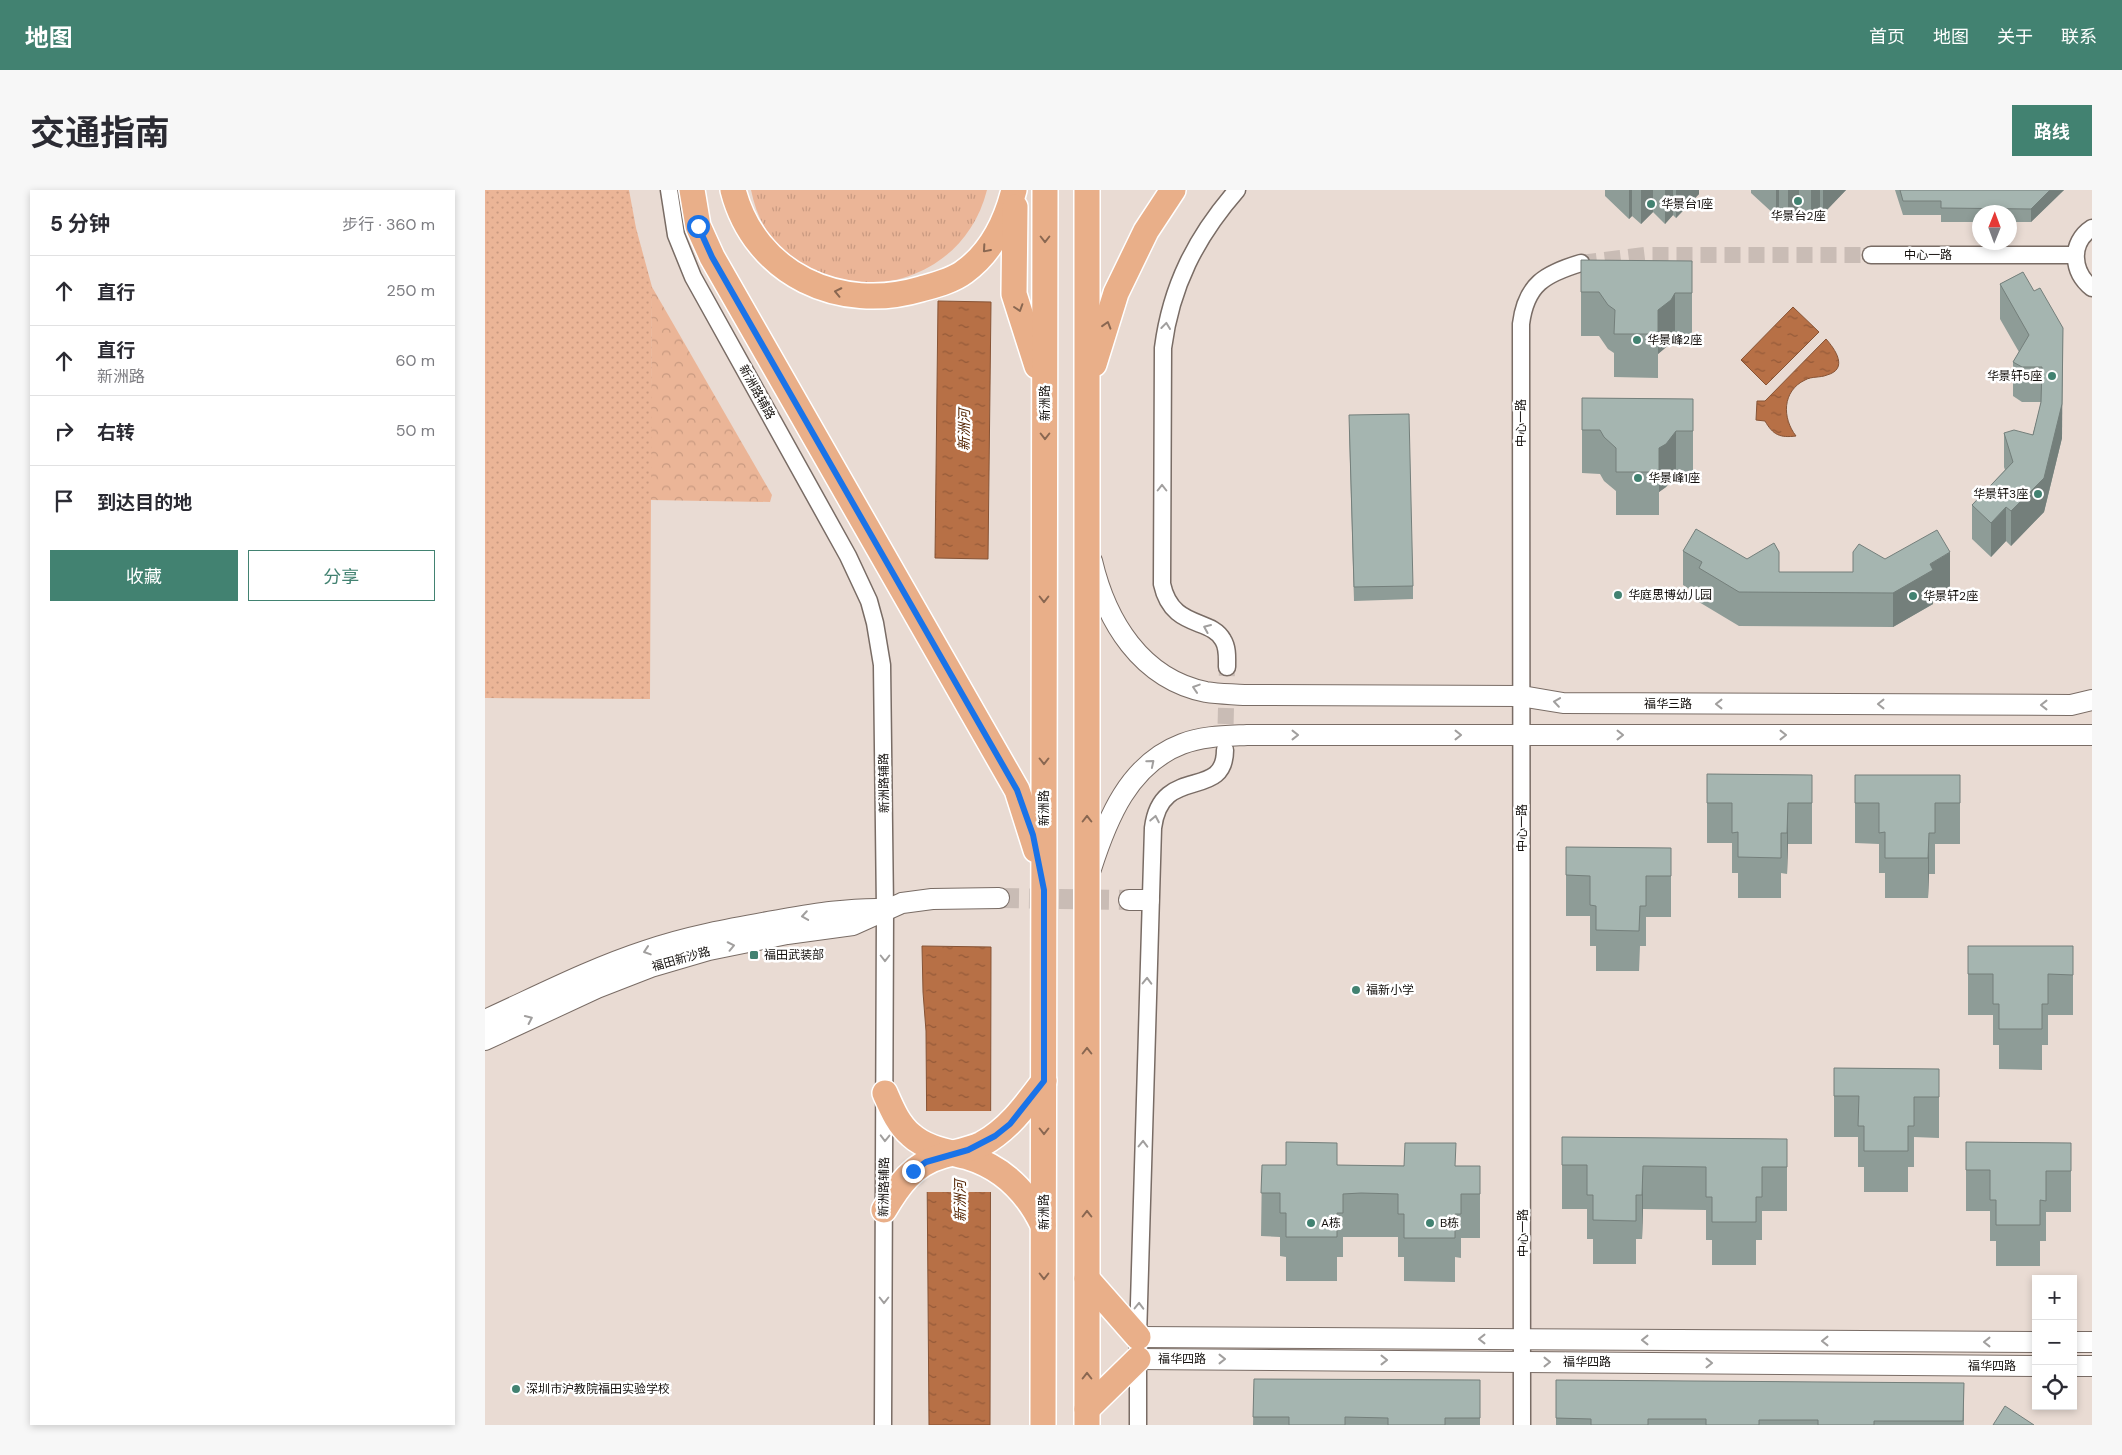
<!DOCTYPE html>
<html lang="zh">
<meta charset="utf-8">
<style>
body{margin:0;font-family:"DM Sans","Noto Sans SC",sans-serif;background:#f7f7f7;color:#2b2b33}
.controls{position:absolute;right:15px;bottom:15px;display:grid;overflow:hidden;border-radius:0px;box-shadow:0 2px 8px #0003}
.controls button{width:45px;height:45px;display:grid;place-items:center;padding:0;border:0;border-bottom:1px solid #e1e1e2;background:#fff;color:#2b2b33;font:25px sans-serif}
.compass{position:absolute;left:1487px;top:15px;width:45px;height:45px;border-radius:50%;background:#fff;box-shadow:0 2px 8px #0003;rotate:1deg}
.stop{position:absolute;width:15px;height:15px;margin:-11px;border:4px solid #1a73e8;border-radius:50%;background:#fff}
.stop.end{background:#1a73e8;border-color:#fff;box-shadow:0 1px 5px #0008}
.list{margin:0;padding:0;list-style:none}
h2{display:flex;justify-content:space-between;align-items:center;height:65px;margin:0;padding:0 20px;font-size:21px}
h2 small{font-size:16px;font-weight:400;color:#7c7c81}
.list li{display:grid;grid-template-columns:32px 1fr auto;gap:15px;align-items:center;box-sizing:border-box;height:70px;padding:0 20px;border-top:1px solid #e1e1e2}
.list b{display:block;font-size:19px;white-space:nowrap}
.list p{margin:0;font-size:16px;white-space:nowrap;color:#7c7c81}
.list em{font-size:16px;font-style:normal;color:#7c7c81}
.actions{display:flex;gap:10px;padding:15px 20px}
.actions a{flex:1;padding:11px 0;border:1px solid #428271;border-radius:0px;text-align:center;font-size:18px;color:#428271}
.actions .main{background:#428271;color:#fff}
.icon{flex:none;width:28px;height:28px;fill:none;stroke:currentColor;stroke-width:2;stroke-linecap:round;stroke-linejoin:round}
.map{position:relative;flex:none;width:1607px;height:1235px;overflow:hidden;border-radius:0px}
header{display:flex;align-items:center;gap:30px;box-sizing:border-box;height:70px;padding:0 25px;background:#428271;color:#fff}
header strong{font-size:24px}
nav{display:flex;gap:28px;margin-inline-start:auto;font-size:18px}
.intro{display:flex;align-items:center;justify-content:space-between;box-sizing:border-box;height:120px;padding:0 30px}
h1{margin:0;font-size:35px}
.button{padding:12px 22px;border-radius:0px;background:#428271;color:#fff;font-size:18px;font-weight:700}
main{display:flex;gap:30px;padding:0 30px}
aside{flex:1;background:#fff;border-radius:0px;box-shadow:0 2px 8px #0003}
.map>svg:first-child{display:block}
.grass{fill:url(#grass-tufts)}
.forest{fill:url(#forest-crowns)}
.garden{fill:url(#garden-dots)}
.water{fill:url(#water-ripples);stroke:#865335}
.pier{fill:#e9dbd3}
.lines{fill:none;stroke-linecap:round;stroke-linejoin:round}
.minor-tunnel{stroke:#c9bcb5;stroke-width:16;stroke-dasharray:16 8;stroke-linecap:butt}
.tertiary-tunnel{stroke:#c9bcb5;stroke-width:20;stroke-dasharray:20 10;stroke-linecap:butt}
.minor-casing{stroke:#796c65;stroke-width:19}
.tertiary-casing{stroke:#796c65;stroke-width:22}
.primary-casing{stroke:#fff;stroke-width:28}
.minor{stroke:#fff;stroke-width:16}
.tertiary{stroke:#fff;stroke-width:20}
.primary{stroke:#e9af89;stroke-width:25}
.wall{fill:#8e9c97}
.shaded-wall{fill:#747f7b}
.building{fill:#a5b5b0;stroke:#747f7b}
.oneway{stroke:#896751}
.oneway2{stroke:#a19f9e}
.route{stroke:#1a73e8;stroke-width:6}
.poi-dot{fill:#428271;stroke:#fff;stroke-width:2}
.labels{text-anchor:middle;stroke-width:5;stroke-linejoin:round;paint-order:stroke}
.poi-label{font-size:12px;fill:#130f0c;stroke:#fff;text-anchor:start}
.street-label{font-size:12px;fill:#130f0c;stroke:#fff}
.water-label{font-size:14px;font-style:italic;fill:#552604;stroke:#fff}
</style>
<header>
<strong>地图</strong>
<nav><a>首页</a><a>地图</a><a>关于</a><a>联系</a></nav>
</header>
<div class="intro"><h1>交通指南</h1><a class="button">路线</a></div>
<main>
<aside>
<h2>5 分钟<small>步行 · 360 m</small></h2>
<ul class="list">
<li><svg class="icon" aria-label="ahead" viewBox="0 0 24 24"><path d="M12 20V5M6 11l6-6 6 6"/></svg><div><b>直行</b></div><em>250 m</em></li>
<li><svg class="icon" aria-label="ahead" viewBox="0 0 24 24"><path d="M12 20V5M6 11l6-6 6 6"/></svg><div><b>直行</b><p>新洲路</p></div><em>60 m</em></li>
<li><svg class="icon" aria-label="right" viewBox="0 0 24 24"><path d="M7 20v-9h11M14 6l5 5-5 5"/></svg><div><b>右转</b></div><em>50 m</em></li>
<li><svg class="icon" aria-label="arrive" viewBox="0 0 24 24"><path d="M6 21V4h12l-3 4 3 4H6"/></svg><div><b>到达目的地</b></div></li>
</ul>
<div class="actions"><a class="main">收藏</a><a>分享</a></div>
</aside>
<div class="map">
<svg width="1607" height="1235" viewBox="0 0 1607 1235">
<defs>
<pattern id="grass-tufts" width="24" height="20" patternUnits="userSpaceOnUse" patternTransform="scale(1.25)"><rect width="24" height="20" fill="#ebb597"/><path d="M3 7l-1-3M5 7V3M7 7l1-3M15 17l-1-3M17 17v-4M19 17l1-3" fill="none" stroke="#c99a81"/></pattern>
<pattern id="forest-crowns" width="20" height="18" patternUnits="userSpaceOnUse" patternTransform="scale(1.25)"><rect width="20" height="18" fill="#ebb597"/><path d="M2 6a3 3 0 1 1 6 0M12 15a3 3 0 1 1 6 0" fill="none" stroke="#c99a81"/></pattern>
<pattern id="garden-dots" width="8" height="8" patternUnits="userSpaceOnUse" patternTransform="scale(1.25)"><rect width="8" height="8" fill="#ebb597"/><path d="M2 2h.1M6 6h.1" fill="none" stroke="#c99a81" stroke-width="1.8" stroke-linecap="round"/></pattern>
<pattern id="water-ripples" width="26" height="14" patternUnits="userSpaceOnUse" patternTransform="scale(1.25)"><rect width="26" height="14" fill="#b77046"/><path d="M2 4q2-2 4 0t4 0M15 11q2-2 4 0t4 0" fill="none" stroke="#945a39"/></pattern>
</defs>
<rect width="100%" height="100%" fill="#e9dbd3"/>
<path class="grass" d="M266,0H502C471,123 291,126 266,0Z"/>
<polygon class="forest" points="167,97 287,305 285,312 165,310"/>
<polygon class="garden" points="0,0 144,0 151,38 167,97 165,509 0,508"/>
<g class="water">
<polygon points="453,111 506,112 503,369 450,368"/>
<polygon points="1308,117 1334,142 1281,195 1256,170"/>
<path d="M1341,149C1350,159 1364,179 1342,185C1335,188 1327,186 1320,190C1297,201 1297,228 1311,246C1295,248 1288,245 1280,231L1271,230L1272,211H1280Z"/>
<polygon points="437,756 506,757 505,1235 444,1235 441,841 438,802"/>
</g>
<polygon class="pier" points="439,921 508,921 508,1002 440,1002"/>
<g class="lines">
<g class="minor-tunnel">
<polyline points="1096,73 1160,65 1386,65"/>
<polyline points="740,558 742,477"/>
</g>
<polyline class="tertiary-tunnel" points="514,708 644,710"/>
<g class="minor-casing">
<g id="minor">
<polyline points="184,0 191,45 208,87 363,366 384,411 390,433 397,475 400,719 398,1235"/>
<path d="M1607,38C1584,53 1587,82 1607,98"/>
<polyline points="1386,65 1590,65"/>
<path d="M742,477C742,468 743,458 738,450C726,427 687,440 677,394L678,158C686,96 711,47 752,0"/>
<path d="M653,1235V1147L668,638C676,573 740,612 740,560"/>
<path d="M1037,1235L1036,134C1041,94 1060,84 1096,73"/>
</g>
</g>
<g class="tertiary-casing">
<g id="tertiary">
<path d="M607,371C621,431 656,489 721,502C733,504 746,504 759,505L1036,506L1078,513L1586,515L1607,510"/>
<path d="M606,679C622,629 644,574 697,554C717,546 740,546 762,545H1607"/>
<polyline points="644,710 664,710"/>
<path d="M0,830C53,806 105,779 160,761C203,746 249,738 294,730C329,724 363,718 399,719"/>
<polyline points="0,850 112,798 166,777 224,760 302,744 368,735 417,713 447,709 514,708"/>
<polyline points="653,1147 1551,1152"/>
<polyline points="1588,1152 1607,1152"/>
<polyline points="653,1169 1551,1176"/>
<polyline points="1588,1176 1607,1176"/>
</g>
</g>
<g class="primary-casing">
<g id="primary">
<polyline points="207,0 213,36 227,67 532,600 551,660"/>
<path d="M248,0C270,85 355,123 436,99C450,95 467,91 479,82C507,62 521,32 529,0"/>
<polyline points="530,17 529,104 552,176"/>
<polyline points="609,174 631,103 661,41 688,0"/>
<path d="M400,903C407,919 413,934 426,945C441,959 465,962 483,967C519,978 542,1002 558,1035"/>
<path d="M399,1020C413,996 428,974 457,966C471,962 484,960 497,954C524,939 541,915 559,891"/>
<polyline points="602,1089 653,1147"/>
<polyline points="602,1219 653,1169"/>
<polyline points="558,1235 560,0"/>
<polyline points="602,1235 602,0"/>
</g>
</g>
<use href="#minor" class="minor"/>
<use href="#tertiary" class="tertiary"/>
<use href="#primary" class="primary"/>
</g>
<g class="wall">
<polygon points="1120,0 1214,0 1214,4 1191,28 1188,25 1180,34 1168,22 1156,34 1147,26 1144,29 1120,6"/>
<polygon points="1266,0 1361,0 1338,24 1335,21 1326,30 1314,19 1303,31 1294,23 1291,26 1266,3"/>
<polygon points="1410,0 1579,0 1546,32 1524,32 1524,22 1494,22 1494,32 1456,32 1456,25 1418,25"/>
<polygon points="1096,70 1207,71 1207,146 1190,146 1186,153 1173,164 1173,188 1129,187 1129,163 1123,159 1114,146 1096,146"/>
<polygon points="1538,82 1577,248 1559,322 1526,356 1521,351 1506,367 1487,349 1487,315 1520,280 1519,277 1519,243 1548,245 1556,212 1537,212 1528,206 1528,172 1534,162 1515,129 1515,94"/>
<polygon points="1097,208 1208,209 1208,284 1191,284 1181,297 1174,302 1174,325 1131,325 1131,301 1119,291 1115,284 1097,283"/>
<polygon points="864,239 928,396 928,409 869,411"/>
<polygon points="1198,361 1262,369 1294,382 1368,382 1400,369 1465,397 1448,406 1448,414 1408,437 1254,436 1214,412 1214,405 1198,395"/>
<polygon points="1222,584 1327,585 1327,654 1303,654 1302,684 1296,683 1296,708 1253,708 1253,683 1247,683 1247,653 1222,653"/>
<polygon points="1370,585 1475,585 1475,654 1450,654 1450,684 1444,684 1443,708 1400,708 1400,683 1394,683 1394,654 1370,653"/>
<polygon points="1081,657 1186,658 1186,727 1161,727 1161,756 1155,756 1154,781 1111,781 1111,756 1105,756 1105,726 1081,726"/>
<polygon points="1483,756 1588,756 1588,825 1563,825 1563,855 1557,855 1557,880 1514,879 1514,855 1508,855 1508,825 1483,825"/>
<polygon points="1349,878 1454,879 1454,948 1429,947 1429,977 1423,977 1423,1002 1379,1002 1379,977 1373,977 1373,947 1349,947"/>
<polygon points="1077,947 1302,949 1302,1021 1277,1021 1277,1050 1271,1050 1271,1075 1227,1075 1227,1050 1221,1050 1221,1020 1158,1019 1157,1049 1151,1049 1151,1074 1108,1074 1108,1049 1102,1049 1102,1019 1077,1019"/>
<polygon points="1481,952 1586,953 1586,1022 1561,1022 1561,1051 1555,1051 1555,1076 1511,1076 1511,1051 1505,1051 1505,1021 1481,1021"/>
<polygon points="777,975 995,976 995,1048 976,1048 976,1068 970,1067 970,1092 919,1091 919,1067 913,1067 913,1047 858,1047 858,1067 852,1067 852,1091 801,1091 801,1067 795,1066 795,1047 776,1046"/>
<polygon points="769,1189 995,1190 995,1235 768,1235"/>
<polygon points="1071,1190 1479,1193 1479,1235 1071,1235"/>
</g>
<g class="shaded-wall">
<polygon points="1144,0 1147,0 1147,26 1144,29"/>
<polygon points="1156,0 1168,0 1168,22 1156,34"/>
<polygon points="1180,0 1188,0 1188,25 1180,34"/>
<polygon points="1191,0 1214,0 1214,4 1191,28"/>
<polygon points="1291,0 1294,0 1294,23 1291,26"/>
<polygon points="1303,0 1314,0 1314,19 1303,31"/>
<polygon points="1326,0 1335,0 1335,21 1326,30"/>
<polygon points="1338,0 1361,0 1338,24"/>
<polygon points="1565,0 1579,0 1546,32 1546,19"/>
<polygon points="1190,103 1190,146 1186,153 1173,164 1173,188 1173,120"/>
<polygon points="1578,138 1577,248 1559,322 1526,356 1526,321"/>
<polygon points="1191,241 1191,284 1181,297 1174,302 1174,325 1174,258"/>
<polygon points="1521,317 1521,351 1506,367 1506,333"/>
<polygon points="1465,362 1465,397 1448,406 1448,414 1408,437 1408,403 1445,374"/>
<polygon points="1303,613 1303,654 1302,684 1302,643"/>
<polygon points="1444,643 1444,684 1443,708 1443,668"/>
<polygon points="1158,976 1158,1019 1157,1049 1157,1005"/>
</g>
<g class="building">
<polygon points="1415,0 1565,0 1546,19 1456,18 1456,11 1418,11"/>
<polygon points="1096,70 1207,71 1207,103 1190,103 1186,110 1173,120 1173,144 1129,144 1130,120 1123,115 1114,102 1096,102"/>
<polygon points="1538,82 1549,101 1555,98 1578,138 1577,214 1559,288 1526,321 1521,317 1506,333 1487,315 1528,272 1519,243 1529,240 1548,245 1556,212 1557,177 1537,177 1528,172 1544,145 1515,94"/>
<polygon points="1097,208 1208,209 1208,241 1191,241 1181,254 1174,258 1174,282 1131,282 1131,258 1119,247 1115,240 1097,240"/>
<polygon points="924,224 928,396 869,397 864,225"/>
<polygon points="1211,339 1262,369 1289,353 1294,362 1294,382 1368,382 1368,362 1374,354 1400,369 1452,340 1465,362 1445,374 1448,380 1408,403 1254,402 1214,378 1217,372 1198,361"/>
<polygon points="1222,584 1327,585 1327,613 1303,613 1302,643 1296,643 1296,668 1253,667 1253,642 1247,643 1247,613 1222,613"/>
<polygon points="1370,585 1475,585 1475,613 1450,613 1450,643 1444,643 1443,668 1400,668 1400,642 1394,643 1394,613 1370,613"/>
<polygon points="1081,657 1186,658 1186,686 1161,686 1161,716 1155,716 1154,741 1111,740 1111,716 1105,715 1105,686 1081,685"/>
<polygon points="1483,756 1588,756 1588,785 1563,784 1563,814 1557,814 1557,839 1514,839 1514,814 1508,814 1508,784 1483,784"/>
<polygon points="1349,878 1454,879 1454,907 1429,907 1429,936 1423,936 1423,961 1379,961 1379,936 1373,936 1374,906 1349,906"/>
<polygon points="1077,947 1302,949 1302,977 1277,977 1277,1007 1271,1007 1271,1032 1227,1032 1227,1007 1221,1007 1221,977 1158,976 1157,1005 1151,1005 1151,1031 1108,1030 1108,1005 1102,1005 1102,975 1077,975"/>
<polygon points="801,952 852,953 852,975 919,976 920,953 971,953 970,976 995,976 995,1004 976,1004 976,1024 970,1024 970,1048 919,1048 919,1024 913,1024 913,1004 876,1003 858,1004 858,1023 852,1023 852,1047 801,1047 801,1023 795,1023 795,1003 776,1003 777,975 801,975"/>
<polygon points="1481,952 1586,953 1586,981 1561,981 1561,1011 1555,1010 1555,1035 1511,1035 1511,1010 1505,1010 1505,980 1481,980"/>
<polygon points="769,1189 995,1190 995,1228 960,1228 960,1235 903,1235 903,1228 860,1227 860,1235 804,1235 804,1227 768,1227"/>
<polygon points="1071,1190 1479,1193 1478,1231 1389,1231 1389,1235 1333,1235 1333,1230 1274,1230 1274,1235 1221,1235 1221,1229 1163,1229 1163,1235 1106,1235 1106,1229 1071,1228"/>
<polygon points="1520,1216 1549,1235 1508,1235"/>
</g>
<defs><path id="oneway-chevron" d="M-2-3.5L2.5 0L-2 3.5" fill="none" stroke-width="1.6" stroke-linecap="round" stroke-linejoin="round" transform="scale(1.25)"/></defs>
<g class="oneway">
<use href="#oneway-chevron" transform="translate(560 49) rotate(90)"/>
<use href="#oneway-chevron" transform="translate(501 59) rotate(131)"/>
<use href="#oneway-chevron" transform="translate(353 102) rotate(-168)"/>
<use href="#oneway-chevron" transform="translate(534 118) rotate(72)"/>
<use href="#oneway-chevron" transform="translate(622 135) rotate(-73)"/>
<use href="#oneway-chevron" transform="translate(560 246) rotate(90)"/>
<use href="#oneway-chevron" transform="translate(559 409) rotate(90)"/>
<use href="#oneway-chevron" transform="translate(559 571) rotate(90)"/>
<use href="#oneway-chevron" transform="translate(602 629) rotate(-90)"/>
<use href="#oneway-chevron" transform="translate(602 861) rotate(-90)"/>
<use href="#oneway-chevron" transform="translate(559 941) rotate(90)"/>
<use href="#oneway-chevron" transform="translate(602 1024) rotate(-90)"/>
<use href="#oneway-chevron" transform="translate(559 1086) rotate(90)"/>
<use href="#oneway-chevron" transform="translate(602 1186) rotate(-90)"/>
</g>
<g class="oneway2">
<use href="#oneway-chevron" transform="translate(681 136) rotate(-83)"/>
<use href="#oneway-chevron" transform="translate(677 298) rotate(-90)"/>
<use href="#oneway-chevron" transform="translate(722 438) rotate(-157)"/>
<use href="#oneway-chevron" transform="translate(711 498) rotate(-162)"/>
<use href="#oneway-chevron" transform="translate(1072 512) rotate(-172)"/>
<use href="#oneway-chevron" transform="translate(1234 514) rotate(-180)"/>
<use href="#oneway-chevron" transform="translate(1396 514) rotate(-180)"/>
<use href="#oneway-chevron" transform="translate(1559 515) rotate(-180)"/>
<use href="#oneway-chevron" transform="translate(810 545)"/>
<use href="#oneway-chevron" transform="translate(973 545)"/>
<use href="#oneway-chevron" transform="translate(1135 545)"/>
<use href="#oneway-chevron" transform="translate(1298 545)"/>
<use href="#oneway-chevron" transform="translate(666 573) rotate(-40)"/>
<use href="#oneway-chevron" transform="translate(670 629) rotate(-79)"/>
<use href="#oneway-chevron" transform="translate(320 726) rotate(171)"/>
<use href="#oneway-chevron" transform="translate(246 756) rotate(-12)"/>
<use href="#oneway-chevron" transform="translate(162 761) rotate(162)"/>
<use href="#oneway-chevron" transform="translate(400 768) rotate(90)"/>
<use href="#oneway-chevron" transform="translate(662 791) rotate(-89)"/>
<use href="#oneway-chevron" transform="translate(44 829) rotate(-25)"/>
<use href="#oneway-chevron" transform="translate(400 948) rotate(91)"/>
<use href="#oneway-chevron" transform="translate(658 954) rotate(-89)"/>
<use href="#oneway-chevron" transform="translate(399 1110) rotate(90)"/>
<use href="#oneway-chevron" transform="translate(654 1116) rotate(-89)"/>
<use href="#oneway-chevron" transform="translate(997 1149) rotate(-180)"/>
<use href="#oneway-chevron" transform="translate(1160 1150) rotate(-180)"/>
<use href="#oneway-chevron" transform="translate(1340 1151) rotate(-180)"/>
<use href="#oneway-chevron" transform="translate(1502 1152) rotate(-180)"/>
<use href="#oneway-chevron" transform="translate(737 1169)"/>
<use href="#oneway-chevron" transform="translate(899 1170)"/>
<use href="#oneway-chevron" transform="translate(1062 1172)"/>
<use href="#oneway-chevron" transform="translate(1224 1173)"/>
</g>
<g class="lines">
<polyline class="route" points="213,36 227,67 532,600 548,645 559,700 559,891 525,934 510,946 483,960 441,972 428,981"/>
</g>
<g class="poi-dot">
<circle cx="1313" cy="11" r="5"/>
<circle cx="1166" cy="14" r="5"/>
<circle cx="1152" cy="150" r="5"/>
<circle cx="1567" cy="186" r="5"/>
<circle cx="1153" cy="288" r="5"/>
<circle cx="1553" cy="304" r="5"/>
<circle cx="1133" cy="405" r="5"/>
<circle cx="1428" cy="406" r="5"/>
<rect x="264" y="760" width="10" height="10" rx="2.5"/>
<circle cx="871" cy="800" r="5"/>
<circle cx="826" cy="1033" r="5"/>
<circle cx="945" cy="1033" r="5"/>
<circle cx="31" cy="1199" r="5"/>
</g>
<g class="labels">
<g class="poi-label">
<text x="1176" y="18">华景台1座</text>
<text x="1313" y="30" text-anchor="middle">华景台2座</text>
<text x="1162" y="154">华景峰2座</text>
<text x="1557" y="190" text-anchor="end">华景轩5座</text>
<text x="1163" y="292">华景峰1座</text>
<text x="1543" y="308" text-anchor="end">华景轩3座</text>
<text x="1143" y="409">华庭思博幼儿园</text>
<text x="1438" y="410">华景轩2座</text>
<text x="279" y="769">福田武装部</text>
<text x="881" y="804">福新小学</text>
<text x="836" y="1037">A栋</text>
<text x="955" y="1037">B栋</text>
<text x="41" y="1203">深圳市沪教院福田实验学校</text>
</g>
<g class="street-label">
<text x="1443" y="69">中心一路</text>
<text transform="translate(272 202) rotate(61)" y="4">新洲路辅路</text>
<text transform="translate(560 213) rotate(-90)" y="4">新洲路</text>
<text transform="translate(1036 233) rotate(-90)" y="4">中心一路</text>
<text x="1183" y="518">福华三路</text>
<text transform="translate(399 593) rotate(-91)" y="4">新洲路辅路</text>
<text transform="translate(559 618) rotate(-90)" y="4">新洲路</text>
<text transform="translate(1037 638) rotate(-90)" y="4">中心一路</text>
<text transform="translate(196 769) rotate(-16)" y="4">福田新沙路</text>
<text transform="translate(399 997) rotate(-89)" y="4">新洲路辅路</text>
<text transform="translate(559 1022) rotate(-90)" y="4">新洲路</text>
<text transform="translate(1038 1043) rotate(-90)" y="4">中心一路</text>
<text x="697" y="1173">福华四路</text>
<text x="1102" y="1176">福华四路</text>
<text x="1507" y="1180">福华四路</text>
</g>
<g class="water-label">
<text transform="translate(479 240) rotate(-89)" y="5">新洲河</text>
<text transform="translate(475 1011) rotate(-90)" y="5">新洲河</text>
</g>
</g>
</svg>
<div class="controls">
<button>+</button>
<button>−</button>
<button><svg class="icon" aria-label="locate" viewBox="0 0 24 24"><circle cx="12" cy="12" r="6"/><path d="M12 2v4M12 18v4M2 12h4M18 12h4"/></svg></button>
</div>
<svg class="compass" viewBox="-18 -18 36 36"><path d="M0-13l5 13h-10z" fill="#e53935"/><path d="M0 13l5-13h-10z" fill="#7c7c81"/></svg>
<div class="stop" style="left:213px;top:36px"></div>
<div class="stop end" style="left:428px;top:981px"></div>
</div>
</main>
